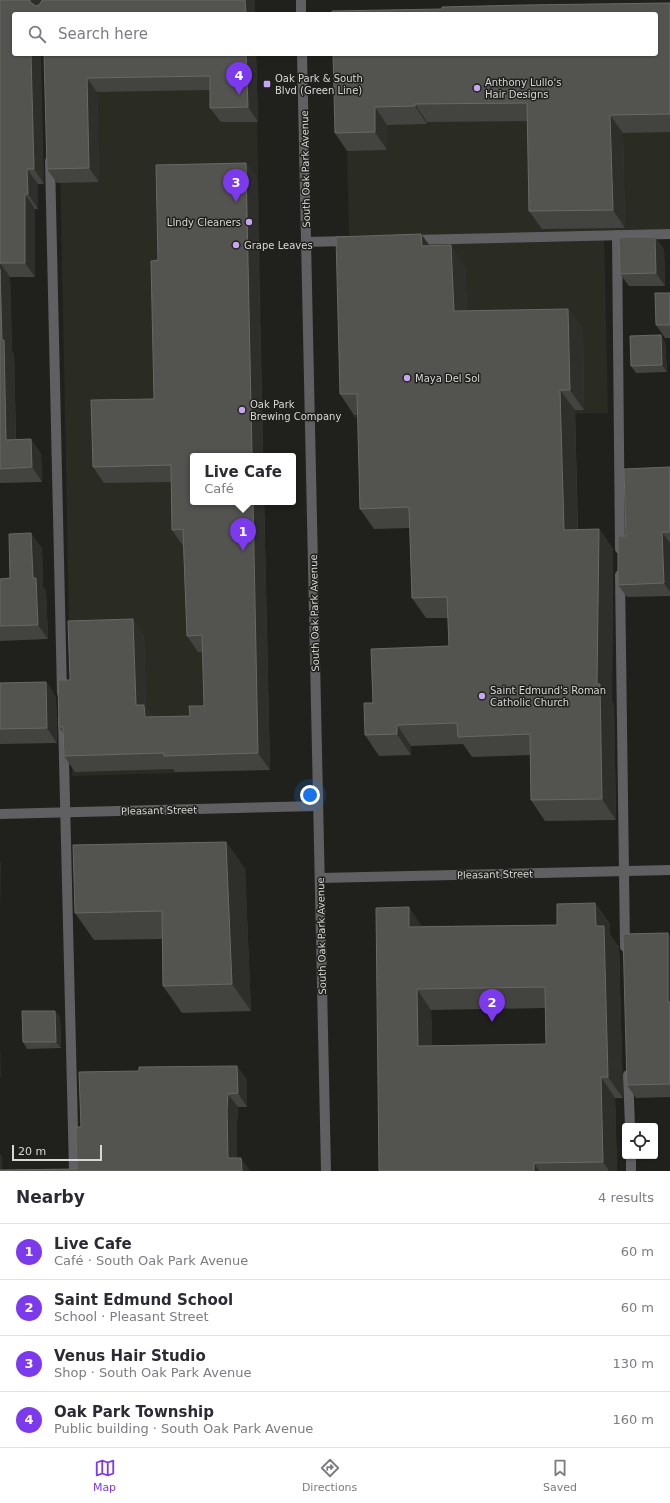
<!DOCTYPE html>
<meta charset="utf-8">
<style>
body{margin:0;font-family:"DejaVu Sans",sans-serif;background:#f2f2f3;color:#2b2b33}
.controls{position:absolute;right:12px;bottom:12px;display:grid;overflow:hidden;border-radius:4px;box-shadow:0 1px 3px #0004}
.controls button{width:36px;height:36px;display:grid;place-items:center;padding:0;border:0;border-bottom:1px solid #e1e1e2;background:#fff;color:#2b2b33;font:20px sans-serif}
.scale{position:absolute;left:12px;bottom:10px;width:90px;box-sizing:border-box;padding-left:4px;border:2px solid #d7d7d5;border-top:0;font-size:11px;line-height:14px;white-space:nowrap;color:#d7d7d5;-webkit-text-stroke:3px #20211d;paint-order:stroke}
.you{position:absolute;left:310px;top:795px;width:14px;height:14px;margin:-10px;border:3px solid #fff;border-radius:50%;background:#1a73e8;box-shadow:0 0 0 6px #1a73e833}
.badge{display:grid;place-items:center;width:26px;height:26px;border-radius:50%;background:#7c3aed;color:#fff;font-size:13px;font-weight:700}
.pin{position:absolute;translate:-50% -33px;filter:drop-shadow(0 1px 2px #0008)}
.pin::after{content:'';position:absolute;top:21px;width:14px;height:12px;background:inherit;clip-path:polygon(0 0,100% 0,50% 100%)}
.popup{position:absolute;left:190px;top:453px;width:106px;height:52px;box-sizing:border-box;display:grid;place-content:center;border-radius:4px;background:#fff;filter:drop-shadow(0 1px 3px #0005);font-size:13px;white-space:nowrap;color:#7c7c81}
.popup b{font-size:15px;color:#2b2b33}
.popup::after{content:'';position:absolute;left:50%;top:100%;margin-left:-8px;border:8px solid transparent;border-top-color:#fff}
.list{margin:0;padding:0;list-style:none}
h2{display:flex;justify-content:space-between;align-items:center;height:52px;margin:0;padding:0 16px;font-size:17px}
h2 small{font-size:13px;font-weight:400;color:#7c7c81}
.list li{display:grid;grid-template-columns:26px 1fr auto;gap:12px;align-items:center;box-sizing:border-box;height:56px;padding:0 16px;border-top:1px solid #e1e1e2}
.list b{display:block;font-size:15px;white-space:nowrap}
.list p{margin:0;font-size:13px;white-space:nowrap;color:#7c7c81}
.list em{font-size:13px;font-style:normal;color:#7c7c81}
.icon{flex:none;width:22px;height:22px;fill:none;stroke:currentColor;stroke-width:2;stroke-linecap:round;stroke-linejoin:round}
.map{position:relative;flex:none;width:670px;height:1171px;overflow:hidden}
.search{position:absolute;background:#fff;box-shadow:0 1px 3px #0004;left:12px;right:12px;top:12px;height:44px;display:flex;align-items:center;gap:10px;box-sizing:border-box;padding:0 14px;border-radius:4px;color:#7c7c81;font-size:15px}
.sheet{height:276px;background:#fff}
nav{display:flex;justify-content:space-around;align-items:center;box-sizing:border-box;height:56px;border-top:1px solid #e1e1e2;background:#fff;font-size:11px;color:#7c7c81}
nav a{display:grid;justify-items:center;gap:2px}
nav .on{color:#7c3aed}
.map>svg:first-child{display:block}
.built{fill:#2a2b22}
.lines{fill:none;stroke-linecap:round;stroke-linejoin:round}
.service{stroke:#605f61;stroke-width:10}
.minor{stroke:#605f61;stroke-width:10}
.tertiary{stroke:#605f61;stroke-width:10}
.wall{fill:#434340;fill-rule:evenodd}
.shaded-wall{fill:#2e2f2b}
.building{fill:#535350;stroke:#686865;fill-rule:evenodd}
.poi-dot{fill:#c6a6f0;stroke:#20211d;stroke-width:1.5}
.labels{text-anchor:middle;stroke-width:3;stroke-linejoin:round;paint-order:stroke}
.poi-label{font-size:10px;fill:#d7d7d5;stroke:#20211d;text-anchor:start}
.street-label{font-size:10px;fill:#d7d7d5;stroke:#20211d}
</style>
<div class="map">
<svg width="670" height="1171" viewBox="0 0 670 1171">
<rect width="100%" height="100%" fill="#20211d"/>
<g class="built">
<polygon points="670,21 670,230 604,232 608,413 353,418 345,54 656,54"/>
<polygon points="58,54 256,54 263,456 193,456 193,502 264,502 270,770 72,776"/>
</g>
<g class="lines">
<g class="service">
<polyline points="50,161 62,693"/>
<polyline points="617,235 620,549"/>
<polyline points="412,240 670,234"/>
<polyline points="306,242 348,241"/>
<polyline points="620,575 625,947"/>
<polyline points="63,719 74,1171"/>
<polyline points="628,1075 630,1126"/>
<polyline points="631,1156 631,1171"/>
</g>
<g class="minor">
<polyline points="0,814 318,806"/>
<polyline points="320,878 670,870"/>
</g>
<g class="tertiary">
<polyline points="301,0 301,14"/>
<polyline points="302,54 326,1171"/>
</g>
</g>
<g class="wall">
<polygon points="0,0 40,0 40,5 42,0 255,0 255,14 14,14 44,184 38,184 38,209 35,209 35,277 10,277 12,351 14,354 16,440 31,439 41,454 42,482 0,483"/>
<polygon points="670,3 670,132 623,133 625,228 542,229 529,211 527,121 427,122 427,124 387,125 387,150 347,151 335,133 442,9"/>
<polygon points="44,54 256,54 258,122 221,122 210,108 210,90 97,92 99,182 57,183 47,169"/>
<polygon points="246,163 257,179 270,770 175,772 173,769 75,772 64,756 63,733 59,727 70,680 144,635 146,708 153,717 190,716 204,706 203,652 198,652 187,636 183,546 172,530 171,482 104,483 93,467 154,399 158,260"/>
<polygon points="421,234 430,246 465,265 467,311 568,309 583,329 584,410 575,410 578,530 599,529 613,549 612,701 614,704 616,820 545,821 531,800 530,755 472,757 463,744 411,746 411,755 379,756 365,735 373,703 449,646 448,618 426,618 412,598 410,528 374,529 360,509 358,415 354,415 340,394"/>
<polygon points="664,249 665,286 629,286 620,274"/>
<polygon points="670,293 670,338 665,338 656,325"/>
<polygon points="665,342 667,372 636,373 631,366"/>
<polygon points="670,467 670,596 627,597 618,585 626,536"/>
<polygon points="42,548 43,587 46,592 48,639 0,641 0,579 10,578"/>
<polygon points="46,682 56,697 57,743 0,744 0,683"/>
<polygon points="226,842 245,869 251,1011 182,1013 163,986 162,939 94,940 75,913"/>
<path d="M595,903L610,924V935L619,947L623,1098H615L617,1171H379L422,926L557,925ZM545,1008L546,1044L432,1046L431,1010Z"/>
<polygon points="670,936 670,1097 636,1098 627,1085"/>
<polygon points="55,1011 60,1018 61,1048 27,1049 23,1042"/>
<polygon points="237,1066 247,1080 247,1107 238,1107 237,1123 237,1158 250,1171 0,1171 2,1156 2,1170 77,1169 81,1127 139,1071"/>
</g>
<g class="shaded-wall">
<polygon points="30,0 40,0 40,14 30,2"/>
<polygon points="245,0 255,0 255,14 246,14"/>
<polygon points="31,54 41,54 44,184 34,169"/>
<polygon points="246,54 256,54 258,122 248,107"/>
<polygon points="87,78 97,92 99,182 89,168"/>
<polygon points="415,104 427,122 427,124 415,106"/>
<polygon points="375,107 387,125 387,150 375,132"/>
<polygon points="610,115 623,133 625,228 613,210"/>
<polygon points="246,163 257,179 263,456 252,456"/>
<polygon points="27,169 38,184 38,209 28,194"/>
<polygon points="25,194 35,209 35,277 25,263"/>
<polygon points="421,234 436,254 422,246"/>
<polygon points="655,237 664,249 665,286 656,273"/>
<polygon points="451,245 465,265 468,331 454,311"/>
<polygon points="0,263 10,277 12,351 14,354 16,455 6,440 2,340"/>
<polygon points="568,309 583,329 584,410 570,390"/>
<polygon points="661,335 665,342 667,372 662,365"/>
<polygon points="560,390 575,410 578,550 564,530"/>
<polygon points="31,439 41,454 42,482 32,467"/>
<polygon points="253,502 264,502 270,770 258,753"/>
<polygon points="599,529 613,549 612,701 614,704 616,820 602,799 597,684"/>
<polygon points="662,532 670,543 670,592 664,583"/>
<polygon points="31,533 42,548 43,587 46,592 48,639 38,625 33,578"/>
<polygon points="133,619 144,635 146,708 155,721 147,721 136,705"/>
<polygon points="46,682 56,697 57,743 47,728"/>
<polygon points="397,725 411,746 411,755 397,734"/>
<polygon points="226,842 245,869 251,1011 232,984"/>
<polygon points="0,861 1,862 0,915"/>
<polygon points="595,903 610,924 610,935 619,947 623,1098 608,1077 596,926"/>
<polygon points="409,907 423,928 409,927"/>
<polygon points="668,933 670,936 670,1004 668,1002"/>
<polygon points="417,989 431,1010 433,1067 418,1046"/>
<polygon points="55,1011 60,1018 61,1048 56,1042"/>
<polygon points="0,1043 0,1044 1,1077 0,1076"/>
<polygon points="237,1066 247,1080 247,1107 238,1093"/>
<polygon points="601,1077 615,1098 617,1171 609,1171 603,1162"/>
<polygon points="228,1094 238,1107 237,1123 237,1171 228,1158 227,1110"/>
<polygon points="0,1154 2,1156 2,1171 0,1171"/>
<polygon points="241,1158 250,1171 242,1171"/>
<polygon points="534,1163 539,1171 534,1171"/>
</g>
<g class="building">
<polygon points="0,0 30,0 30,2 36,6 39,5 42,0 245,0 246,14 14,14 14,54 31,54 34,169 27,169 28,194 25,194 25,263 0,263"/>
<polygon points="670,3 670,114 610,115 613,210 529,211 527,103 415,104 415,106 375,107 375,132 335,133 333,54 656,54 656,14 332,14 332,11 442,9 442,7 525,5"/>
<polygon points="44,54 246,54 248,107 210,108 210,76 87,78 89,168 47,169"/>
<polygon points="246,163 252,456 193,456 193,502 253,502 258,753 164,756 164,753 64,756 63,727 59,727 58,680 70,680 68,621 133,619 136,705 144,705 145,717 190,716 189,706 204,706 202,635 187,636 183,529 172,530 171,465 93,467 91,400 154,399 151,261 158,260 156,165"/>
<polygon points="421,234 422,246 451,245 454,311 568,309 570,390 560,390 564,530 599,529 597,684 600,684 602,799 531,800 530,734 458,737 457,723 397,725 397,734 365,735 364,703 373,703 371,649 449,646 447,597 412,598 409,507 360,509 357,394 340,394 336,237"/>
<polygon points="619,237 655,237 656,273 620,274"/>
<polygon points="0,269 2,340 4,340 6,440 31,439 32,467 0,469"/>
<polygon points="655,293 670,293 670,325 656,325"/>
<polygon points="661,335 662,365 631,366 630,336"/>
<polygon points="670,467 670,532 662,532 664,583 618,585 618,536 626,536 624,469"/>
<polygon points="31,533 33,578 36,578 38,625 0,626 0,579 10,578 9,534"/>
<polygon points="46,682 47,728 0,729 0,683"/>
<polygon points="226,842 232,984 163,986 162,911 75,913 73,845"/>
<path d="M595,903L596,926H604L608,1077H601L603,1162L534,1163V1171H379L376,908L409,907V927L557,925V904ZM545,987L546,1044L418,1046L417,989Z"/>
<polygon points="668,933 668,1002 670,1002 670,1084 627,1085 623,934"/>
<polygon points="22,1011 55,1011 56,1042 23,1042"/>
<polygon points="237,1066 238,1093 228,1094 227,1110 228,1158 241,1158 242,1171 0,1171 0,1170 77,1169 76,1127 81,1127 79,1072 139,1071 139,1067"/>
</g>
<g class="poi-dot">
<rect x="263" y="80" width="8" height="8" rx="2"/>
<circle cx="477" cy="88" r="4"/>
<circle cx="249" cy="222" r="4"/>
<circle cx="236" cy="245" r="4"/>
<circle cx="407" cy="378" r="4"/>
<circle cx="242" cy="410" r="4"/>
<circle cx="482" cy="696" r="4"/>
</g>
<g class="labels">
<g class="poi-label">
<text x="275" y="82">Oak Park &amp; South<tspan x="275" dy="12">Blvd (Green Line)</tspan></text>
<text x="485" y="86">Anthony Lullo's<tspan x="485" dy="12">Hair Designs</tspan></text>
<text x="241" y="226" text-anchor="end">LIndy Cleaners</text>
<text x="244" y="249">Grape Leaves</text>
<text x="415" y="382">Maya Del Sol</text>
<text x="250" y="408">Oak Park<tspan x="250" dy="12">Brewing Company</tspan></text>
<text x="490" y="694">Saint Edmund's Roman<tspan x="490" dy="12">Catholic Church</tspan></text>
</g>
<g class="street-label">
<text transform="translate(305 169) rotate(-91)" y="4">South Oak Park Avenue</text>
<text transform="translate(314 613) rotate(-91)" y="4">South Oak Park Avenue</text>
<text transform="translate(159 810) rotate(-1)" y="4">Pleasant Street</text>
<text transform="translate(495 874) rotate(-1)" y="4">Pleasant Street</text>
<text transform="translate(321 936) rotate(-91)" y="4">South Oak Park Avenue</text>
</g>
</g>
</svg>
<div class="controls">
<button><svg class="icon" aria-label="locate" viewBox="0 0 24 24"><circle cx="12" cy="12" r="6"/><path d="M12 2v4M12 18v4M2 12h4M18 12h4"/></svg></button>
</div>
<div class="scale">20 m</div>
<div class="you"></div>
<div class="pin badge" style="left:243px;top:551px">1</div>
<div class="popup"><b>Live Cafe</b>Café</div>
<div class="pin badge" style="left:492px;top:1022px">2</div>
<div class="pin badge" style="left:236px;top:202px">3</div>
<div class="pin badge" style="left:239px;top:95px">4</div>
<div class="search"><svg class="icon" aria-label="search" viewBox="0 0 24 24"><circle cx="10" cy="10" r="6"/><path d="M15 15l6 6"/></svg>Search here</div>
</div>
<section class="sheet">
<h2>Nearby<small>4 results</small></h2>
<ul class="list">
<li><span class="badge">1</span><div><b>Live Cafe</b><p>Café · South Oak Park Avenue</p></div><em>60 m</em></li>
<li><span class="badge">2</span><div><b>Saint Edmund School</b><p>School · Pleasant Street</p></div><em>60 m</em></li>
<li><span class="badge">3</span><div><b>Venus Hair Studio</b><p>Shop · South Oak Park Avenue</p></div><em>130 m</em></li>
<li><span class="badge">4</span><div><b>Oak Park Township</b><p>Public building · South Oak Park Avenue</p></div><em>160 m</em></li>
</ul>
</section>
<nav>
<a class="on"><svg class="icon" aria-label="map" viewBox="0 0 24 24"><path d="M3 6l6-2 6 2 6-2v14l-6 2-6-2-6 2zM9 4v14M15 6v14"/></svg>Map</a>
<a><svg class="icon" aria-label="directions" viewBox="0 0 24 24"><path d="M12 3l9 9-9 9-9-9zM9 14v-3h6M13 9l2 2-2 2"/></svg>Directions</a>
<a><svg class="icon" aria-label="saved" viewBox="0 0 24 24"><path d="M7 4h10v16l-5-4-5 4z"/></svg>Saved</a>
</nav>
